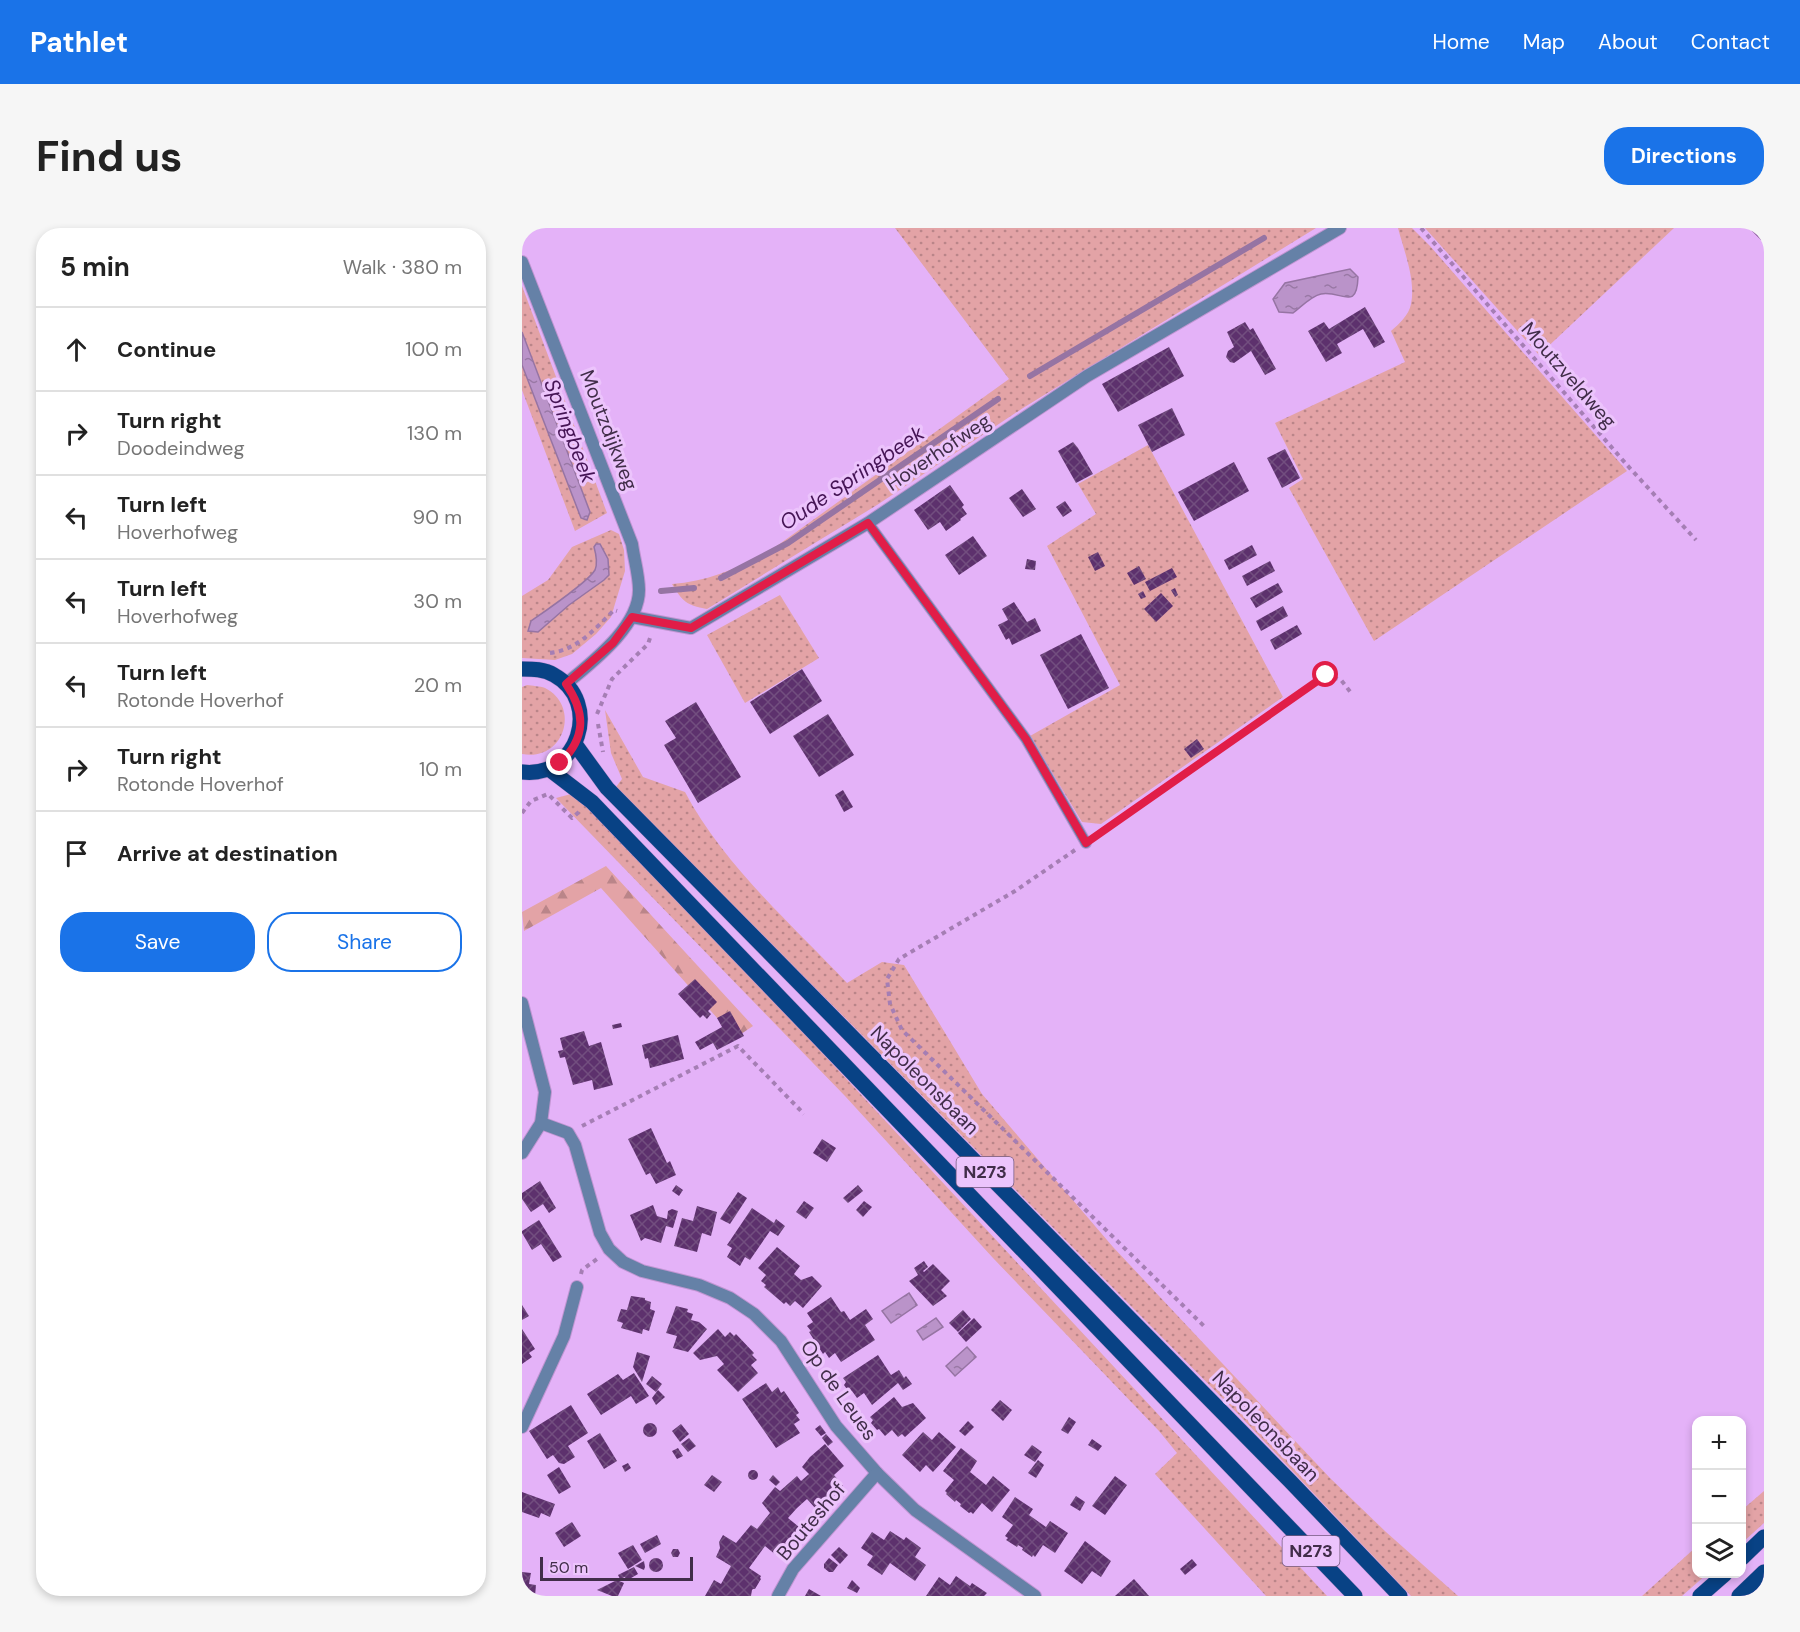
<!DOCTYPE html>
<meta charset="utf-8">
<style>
body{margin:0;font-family:"DM Sans",sans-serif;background:#f6f6f6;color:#222}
.controls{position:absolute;right:18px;bottom:18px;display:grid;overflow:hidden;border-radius:12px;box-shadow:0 3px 9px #0003}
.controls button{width:54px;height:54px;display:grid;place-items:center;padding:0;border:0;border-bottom:2px solid #e0e0e0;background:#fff;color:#222;font:30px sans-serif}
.scale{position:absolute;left:18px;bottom:15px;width:153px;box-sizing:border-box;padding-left:6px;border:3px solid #412d49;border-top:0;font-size:16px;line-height:21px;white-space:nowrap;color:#412d49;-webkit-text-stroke:4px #ecc4fc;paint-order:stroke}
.stop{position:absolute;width:18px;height:18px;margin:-14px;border:4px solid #e11d48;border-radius:50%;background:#fff}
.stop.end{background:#e11d48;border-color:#fff;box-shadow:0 2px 6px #0008}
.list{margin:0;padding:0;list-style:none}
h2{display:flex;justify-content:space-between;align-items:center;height:78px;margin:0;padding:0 24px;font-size:26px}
h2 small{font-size:20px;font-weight:400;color:#767676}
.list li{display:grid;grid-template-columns:39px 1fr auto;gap:18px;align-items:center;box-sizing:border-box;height:84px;padding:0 24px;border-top:2px solid #e0e0e0}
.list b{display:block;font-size:22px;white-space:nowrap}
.list p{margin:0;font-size:20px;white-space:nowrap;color:#767676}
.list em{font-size:20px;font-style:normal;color:#767676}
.actions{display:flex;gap:12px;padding:18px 24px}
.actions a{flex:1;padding:14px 0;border:2px solid #1a73e8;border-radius:24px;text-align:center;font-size:21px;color:#1a73e8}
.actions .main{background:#1a73e8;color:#fff}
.icon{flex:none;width:33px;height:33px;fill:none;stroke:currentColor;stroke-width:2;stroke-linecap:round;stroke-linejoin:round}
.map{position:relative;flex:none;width:1242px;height:1368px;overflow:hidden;border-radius:24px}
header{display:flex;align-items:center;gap:36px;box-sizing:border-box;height:84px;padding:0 30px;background:#1a73e8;color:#fff}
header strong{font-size:28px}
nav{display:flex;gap:33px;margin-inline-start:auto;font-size:21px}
.intro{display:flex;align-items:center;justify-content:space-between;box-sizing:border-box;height:144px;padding:0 36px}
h1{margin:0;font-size:42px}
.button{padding:15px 27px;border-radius:24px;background:#1a73e8;color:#fff;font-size:21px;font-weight:700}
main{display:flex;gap:36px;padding:0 36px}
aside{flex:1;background:#fff;border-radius:24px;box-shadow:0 3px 9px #0003}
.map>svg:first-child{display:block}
.grass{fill:url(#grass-dots)}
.forest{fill:url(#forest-firs)}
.water{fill:url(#water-ripples);stroke:#9674a3;stroke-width:1.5}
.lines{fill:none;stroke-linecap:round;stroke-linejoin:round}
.stream{stroke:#9674a3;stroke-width:6}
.building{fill:url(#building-cross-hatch)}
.service-casing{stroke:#c095d2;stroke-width:12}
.minor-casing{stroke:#c095d2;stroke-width:14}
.primary-casing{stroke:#c095d2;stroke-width:16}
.path{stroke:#a57eb4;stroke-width:4;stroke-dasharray:4.5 4.5;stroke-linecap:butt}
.service{stroke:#6581a7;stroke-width:10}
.minor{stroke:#6581a7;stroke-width:12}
.primary{stroke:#084285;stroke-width:15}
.route{stroke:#e11d48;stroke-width:8}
.labels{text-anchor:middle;stroke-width:6;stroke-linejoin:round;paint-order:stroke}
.shield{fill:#ecc4fc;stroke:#745a7f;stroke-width:1.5}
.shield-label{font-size:18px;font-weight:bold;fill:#412d49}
.street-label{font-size:20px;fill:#412d49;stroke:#ecc4fc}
.water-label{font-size:21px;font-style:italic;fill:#451455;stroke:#ecc4fc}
</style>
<header>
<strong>Pathlet</strong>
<nav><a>Home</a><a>Map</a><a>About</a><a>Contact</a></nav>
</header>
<div class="intro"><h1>Find us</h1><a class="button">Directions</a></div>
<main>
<aside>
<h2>5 min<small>Walk · 380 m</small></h2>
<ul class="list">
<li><svg class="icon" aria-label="ahead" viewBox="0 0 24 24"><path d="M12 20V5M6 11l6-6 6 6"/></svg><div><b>Continue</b></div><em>100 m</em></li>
<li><svg class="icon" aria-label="right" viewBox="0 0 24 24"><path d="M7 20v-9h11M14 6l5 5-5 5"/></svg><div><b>Turn right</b><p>Doodeindweg</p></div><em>130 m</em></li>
<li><svg class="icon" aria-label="left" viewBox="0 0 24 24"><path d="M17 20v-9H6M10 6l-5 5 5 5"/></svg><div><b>Turn left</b><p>Hoverhofweg</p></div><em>90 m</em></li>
<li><svg class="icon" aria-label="left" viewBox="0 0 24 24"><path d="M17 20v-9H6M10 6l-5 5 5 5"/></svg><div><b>Turn left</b><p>Hoverhofweg</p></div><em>30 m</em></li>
<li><svg class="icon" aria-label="left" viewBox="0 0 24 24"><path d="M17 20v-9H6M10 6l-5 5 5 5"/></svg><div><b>Turn left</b><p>Rotonde Hoverhof</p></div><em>20 m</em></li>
<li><svg class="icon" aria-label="right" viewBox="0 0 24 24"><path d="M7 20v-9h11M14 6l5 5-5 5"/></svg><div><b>Turn right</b><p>Rotonde Hoverhof</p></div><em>10 m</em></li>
<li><svg class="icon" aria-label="arrive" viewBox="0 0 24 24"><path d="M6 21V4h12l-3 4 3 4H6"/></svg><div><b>Arrive at destination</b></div></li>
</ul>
<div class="actions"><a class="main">Save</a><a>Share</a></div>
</aside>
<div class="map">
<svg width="1242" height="1368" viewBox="0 0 1242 1368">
<defs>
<pattern id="grass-dots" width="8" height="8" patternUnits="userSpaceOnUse" patternTransform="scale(1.5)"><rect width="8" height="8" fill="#e3a3a6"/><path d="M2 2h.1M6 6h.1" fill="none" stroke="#ba8589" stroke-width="1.8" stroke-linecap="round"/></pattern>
<pattern id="forest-firs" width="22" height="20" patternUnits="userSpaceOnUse" patternTransform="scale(1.5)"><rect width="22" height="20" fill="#e3a3a6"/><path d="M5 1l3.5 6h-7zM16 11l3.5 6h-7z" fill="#ba8589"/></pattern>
<pattern id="water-ripples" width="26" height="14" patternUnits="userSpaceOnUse" patternTransform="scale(1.5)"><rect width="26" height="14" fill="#ba93c9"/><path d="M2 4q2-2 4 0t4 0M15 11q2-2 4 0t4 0" fill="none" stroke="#9978a5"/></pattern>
<pattern id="building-cross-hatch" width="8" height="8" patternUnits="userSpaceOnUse" patternTransform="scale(1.5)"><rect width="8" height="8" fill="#5d316d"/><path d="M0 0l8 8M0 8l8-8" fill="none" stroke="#724e7f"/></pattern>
</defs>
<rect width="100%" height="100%" fill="#e4b2f8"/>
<g class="grass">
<path d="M373,0H794L501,180L355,277L185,381C164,377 161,374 150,356C184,354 215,340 245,325L487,151Z"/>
<path d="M876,0H890L908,18L1105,243L852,413L767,260L781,251L753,195L883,134L869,103C877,96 887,87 889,76C894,52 882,23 876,0Z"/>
<polygon points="903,0 1152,0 1017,127"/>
<polygon points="0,58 85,285 53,303 0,162 0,137 59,290 65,292 68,284 0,104"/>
<polygon points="626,217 761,469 579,596 560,594 508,508 598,457 525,318 574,286 556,256"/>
<polygon points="89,302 97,306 102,322 103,343 89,389 74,406 50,426 33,432 0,430 0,368 26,352 50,319"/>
<polygon points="258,367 297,430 223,475 185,407"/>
<path d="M5,457C10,458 18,458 23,460C59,478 43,534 0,526V459Z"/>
<path d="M83,482L121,549L163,564C200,635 270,697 325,755L360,734L382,737L460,866L591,1019L808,1250L864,1304L936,1368H889L719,1189L94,559L100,551L89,525Z"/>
<polygon points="53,565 171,686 805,1368 744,1368 633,1246 655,1225 637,1203 471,1030 323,868 34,570"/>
<polygon points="1242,1263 1242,1295 1220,1315 1220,1282"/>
<polygon points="1174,1319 1174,1346 1185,1346 1160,1368 1120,1368"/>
</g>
<polygon class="forest" points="84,638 231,798 213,810 79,660 2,703 0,684"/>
<g class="water">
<path d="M828,41L836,49C835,84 819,62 799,66C789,68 779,79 771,85L757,84L751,71L763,55Z"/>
<polygon points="0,104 68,284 65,292 59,290 0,137"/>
<path d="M74,316H78L86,331L87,347L82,352L47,377L16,404L6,403L9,393C22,384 66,354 73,342C76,335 74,326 72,319Z"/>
<polygon points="387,1065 395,1077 369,1095 360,1083"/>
<polygon points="414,1090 421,1099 401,1112 395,1103"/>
<polygon points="445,1119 454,1129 433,1148 424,1138"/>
</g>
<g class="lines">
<g class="stream">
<polyline points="508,148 742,10"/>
<polyline points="199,350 266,315 476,171"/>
<polyline points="139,363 172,360"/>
</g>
</g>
<g class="building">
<polygon points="1227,0 1242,0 1242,15"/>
<polygon points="843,79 863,114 852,120 841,101 815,116 820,125 804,134 786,103 802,94 807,101"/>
<polygon points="723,94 728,102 731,100 754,141 743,147 729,123 712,135 708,134 704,129 706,123 712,119 705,104"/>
<polygon points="647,119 662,148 596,184 580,156"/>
<polygon points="650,180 663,207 630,224 616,197"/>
<polygon points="551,214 556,220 571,246 554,255 536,223"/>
<polygon points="763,221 778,250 760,260 745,230"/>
<polygon points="712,234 727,263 672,293 656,264"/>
<polygon points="428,257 442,277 440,279 445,286 438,291 439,292 424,303 418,294 406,302 392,282"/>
<polygon points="500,261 514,281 501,289 487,270"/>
<polygon points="543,273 550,283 541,289 534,279"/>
<polygon points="451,308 465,328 437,347 423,327"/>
<polygon points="730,317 735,327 707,342 702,332"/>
<polygon points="576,324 583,338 573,343 566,329"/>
<polygon points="505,331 514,333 513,342 503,341"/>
<polygon points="748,333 753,343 725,358 720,348"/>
<polygon points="617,338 624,351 612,357 605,345"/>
<polygon points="650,340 655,349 628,363 623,354"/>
<polygon points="756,355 761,364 734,380 728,370"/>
<polygon points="653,360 656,367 653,369 649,362"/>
<polygon points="621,363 624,369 619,371 616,366"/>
<polygon points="639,365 651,378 634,394 622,381"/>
<polygon points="492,374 505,394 513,390 519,403 490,417 487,410 484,412 476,397 486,392 480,381"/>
<polygon points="761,378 766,388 739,403 734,393"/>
<polygon points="775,397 780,406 753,422 748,412"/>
<polygon points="559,406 587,460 546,481 518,427"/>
<polygon points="280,441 300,473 248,506 228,474"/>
<polygon points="174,474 219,549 176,575 142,517 154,510 143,493"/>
<polygon points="306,486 332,527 297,549 271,508"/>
<polygon points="675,511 682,521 669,530 662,521"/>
<polygon points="321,562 331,579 322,584 313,567"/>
<polygon points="173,751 195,774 186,783 189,786 185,791 181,787 178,790 156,766"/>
<polygon points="208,783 222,808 195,822 191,815 178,822 173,814 200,799 195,790"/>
<polygon points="99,795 100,799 91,801 90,797"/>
<polygon points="62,803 67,818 79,814 91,857 72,862 70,852 51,857 43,829 38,830 36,823 41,822 38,810"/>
<polygon points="156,807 162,831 128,840 126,830 123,831 120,817"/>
<polygon points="129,900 145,935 148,933 154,947 134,956 128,945 124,947 106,911"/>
<polygon points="300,911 314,920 305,934 291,925"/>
<polygon points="18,953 34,980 27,985 21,976 9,984 0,971 0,965"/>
<polygon points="154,957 161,962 157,968 150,963"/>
<polygon points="336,957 341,963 326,975 321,970"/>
<polygon points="216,964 225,970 208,996 198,991"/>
<polygon points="282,973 292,980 284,991 274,984"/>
<polygon points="342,973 350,979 341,989 334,982"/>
<polygon points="131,977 135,988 145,991 146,983 150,981 156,983 151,1000 144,998 139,1015 123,1010 119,1013 108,987"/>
<polygon points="175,978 195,984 189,1008 180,1005 175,1024 152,1018 160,990 171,993"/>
<polygon points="230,980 252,995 254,991 263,998 256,1008 248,1003 228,1032 223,1029 218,1038 205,1029 210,1020 205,1017"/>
<polygon points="17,992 40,1029 31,1034 19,1016 10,1022 0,1005 0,1003"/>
<polygon points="255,1019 278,1038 272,1046 279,1052 290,1048 300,1058 281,1080 273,1073 268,1078 264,1074 262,1076 242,1059 244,1057 239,1053 244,1047 236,1040"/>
<polygon points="402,1033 406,1039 401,1043 402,1044 411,1036 428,1053 419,1062 425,1068 411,1078 387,1053 396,1047 392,1040"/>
<polygon points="109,1068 123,1070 123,1072 129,1074 128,1081 133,1083 127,1103 121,1101 120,1106 99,1100 101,1095 95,1093 99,1081 105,1082"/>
<polygon points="309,1069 319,1084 322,1083 328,1092 344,1081 351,1091 343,1097 353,1112 319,1134 313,1125 307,1130 303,1124 301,1126 287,1104 289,1103 285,1098 291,1094 285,1085"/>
<polygon points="0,1077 7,1088 0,1092"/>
<polygon points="154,1078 166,1081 165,1084 171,1086 169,1092 177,1094 185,1101 166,1124 151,1120 155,1108 144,1105"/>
<polygon points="441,1082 449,1091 436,1104 427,1095"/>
<polygon points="452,1090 460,1099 444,1114 436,1105"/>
<polygon points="0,1101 13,1121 7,1125 10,1129 0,1136"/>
<polygon points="196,1101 203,1109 208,1104 212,1108 214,1106 232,1125 230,1127 235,1132 229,1137 236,1145 216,1164 195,1142 202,1136 195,1128 178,1132 171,1125"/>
<polygon points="115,1124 128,1128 120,1154 111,1139"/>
<polygon points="356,1127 369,1147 377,1142 382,1150 384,1148 390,1156 381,1162 376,1155 350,1177 342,1165 335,1170 330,1163 327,1164 322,1157 324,1154 321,1150"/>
<polygon points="112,1145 127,1168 114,1176 109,1168 79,1187 65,1166 96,1146 101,1152"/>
<polygon points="130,1148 140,1156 134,1164 124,1156"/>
<polygon points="244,1155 250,1164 256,1159 259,1165 262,1163 277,1185 274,1187 278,1192 272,1196 278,1205 254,1220 220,1171"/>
<polygon points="136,1162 143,1169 134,1177 130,1170"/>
<polygon points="372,1169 380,1179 391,1175 404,1190 383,1209 380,1206 376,1209 370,1202 363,1208 357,1201 355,1202 349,1195 351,1192 348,1189"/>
<polygon points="478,1172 490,1182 481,1193 469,1182"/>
<polygon points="49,1177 66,1205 46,1218 53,1229 42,1236 37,1235 31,1227 25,1231 7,1203"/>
<polygon points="547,1189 554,1194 546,1206 539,1202"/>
<polygon points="446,1193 452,1199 443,1208 437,1203"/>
<circle cx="128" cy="1202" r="7"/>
<polygon points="159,1196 167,1206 158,1214 150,1203"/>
<polygon points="298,1197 304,1205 299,1208 293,1201"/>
<polygon points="401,1204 410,1212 417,1204 434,1219 411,1244 404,1237 398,1244 380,1227"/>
<polygon points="78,1205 95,1233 82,1241 65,1213"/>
<polygon points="304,1206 311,1214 306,1218 300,1210"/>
<polygon points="167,1210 174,1218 166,1224 159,1216"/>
<polygon points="570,1211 580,1218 576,1223 566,1217"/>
<polygon points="303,1216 322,1238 312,1247 321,1258 319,1259 320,1261 311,1269 310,1268 308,1269 305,1272 307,1273 297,1281 296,1280 294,1281 285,1271 275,1280 266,1290 277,1299 275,1301 277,1302 269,1312 267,1311 263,1315 265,1316 257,1326 255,1325 254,1327 243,1318 227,1340 239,1348 238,1350 239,1351 233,1361 231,1361 230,1362 229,1368 183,1368 192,1352 199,1356 209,1338 194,1329 198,1320 197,1314 201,1307 214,1315 229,1297 235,1301 248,1285 240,1275 253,1259 258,1263 275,1248 279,1253 287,1246 280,1239 288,1229"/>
<polygon points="510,1217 520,1224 513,1234 502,1227"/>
<polygon points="156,1220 161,1228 155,1231 150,1223"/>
<polygon points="439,1220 455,1233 448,1244 464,1257 471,1248 488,1262 470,1284 460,1275 451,1286 449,1284 447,1285 438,1278 439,1276 434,1272 433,1274 424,1266 425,1265 423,1263 432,1252 421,1243"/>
<polygon points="516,1232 522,1237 514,1250 506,1245"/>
<polygon points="106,1235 109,1240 103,1244 100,1238"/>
<polygon points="37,1239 49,1259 37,1266 25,1247"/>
<circle cx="231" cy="1247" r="5"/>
<polygon points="190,1247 200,1254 192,1264 182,1257"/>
<polygon points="251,1247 258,1254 254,1258 247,1252"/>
<polygon points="593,1248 605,1257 583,1287 570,1278"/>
<polygon points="0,1264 33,1276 28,1289 19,1285 17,1290 0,1284"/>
<polygon points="554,1268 563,1274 558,1283 548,1277"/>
<polygon points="493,1269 511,1281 507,1287 524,1299 528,1293 546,1305 533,1325 521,1317 513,1329 511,1327 510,1329 500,1322 501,1320 496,1317 495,1319 484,1312 486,1310 483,1308 491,1297 480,1289"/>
<polygon points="50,1294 59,1308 42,1319 33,1305"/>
<polygon points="368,1303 382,1312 384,1309 399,1320 393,1329 404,1337 393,1353 368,1335 360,1347 345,1337 351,1328 339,1320 350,1304 362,1312"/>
<polygon points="135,1307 139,1316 123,1325 118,1316"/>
<polygon points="563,1313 589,1333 579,1349 570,1343 560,1356 542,1343"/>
<polygon points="111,1317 120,1332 106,1341 96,1325"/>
<polygon points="317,1319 326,1327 318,1336 309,1327"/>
<polygon points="151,1321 156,1321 158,1325 156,1329 151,1329 149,1325"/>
<polygon points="307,1330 316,1337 311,1344 307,1344 302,1340 302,1336"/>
<circle cx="134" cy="1337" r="7"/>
<polygon points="670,1331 675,1337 663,1347 658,1341"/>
<polygon points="122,1333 123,1339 122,1342 113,1338"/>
<polygon points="112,1339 116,1346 104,1353 103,1349 98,1351 96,1347"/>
<polygon points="0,1344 9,1345 7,1356 14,1357 13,1368 0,1368"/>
<polygon points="434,1348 448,1358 450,1355 465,1365 462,1368 404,1368 417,1349 428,1357"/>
<polygon points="612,1351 627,1368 593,1368"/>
<polygon points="95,1352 102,1355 96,1368 90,1368 75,1362"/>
<polygon points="330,1352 338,1360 335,1365 325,1360"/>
<polygon points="287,1361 299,1368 283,1368"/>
</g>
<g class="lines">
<g class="service-casing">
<polyline id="service" points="346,295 504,511 564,615"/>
</g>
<g class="minor-casing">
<g id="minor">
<path d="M0,34L110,316C112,331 117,347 117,362C117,399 70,434 44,456"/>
<polyline points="110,389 169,400 346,295 565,148 818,0"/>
<polyline points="0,775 23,864 19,895 0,925"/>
<polyline points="19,895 46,905 53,917 78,1005 87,1021 101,1034 120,1043 177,1057 208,1070 232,1086 259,1113 314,1198 355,1245 393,1282 513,1368"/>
<polyline points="0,1199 42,1108 55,1059"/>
<polyline points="256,1368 271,1341 355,1245"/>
</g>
</g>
<g class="primary-casing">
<g id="primary">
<path d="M0,441C11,441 22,441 32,447C81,474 56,551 0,544"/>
<polyline points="53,516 85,560 768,1253 878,1368"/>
<polyline points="27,541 70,574 833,1368"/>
<polyline points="1220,1330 1242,1309"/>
<polyline points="1178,1368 1203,1346"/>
<polyline points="1217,1368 1242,1344"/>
</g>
</g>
<g class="path">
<polyline points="899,0 1105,237 1174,312"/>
<path d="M28,425C55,422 73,401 92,382L95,383"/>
<polyline points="75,486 90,451 126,416 129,407"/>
<polyline points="76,496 81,524"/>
<polyline points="0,585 9,573 26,566 50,590 58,583"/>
<polyline points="574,607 804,447 819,452 830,466"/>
<polyline points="553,622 493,663 377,731 365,751 368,776 380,802 684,1100"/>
<polyline points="60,898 216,818 282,886"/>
<polyline points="59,1046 60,1042 75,1031"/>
</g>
<use href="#service" class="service"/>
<use href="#minor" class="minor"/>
<use href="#primary" class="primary"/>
</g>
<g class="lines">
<path class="route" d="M38,535C64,510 64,485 44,456L91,415L110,389L169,400L346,295L504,511L564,615L804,447"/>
</g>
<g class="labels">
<g class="shield">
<rect x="434.5" y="929" width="57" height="30" rx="4.5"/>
<rect x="760.5" y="1308" width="57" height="30" rx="4.5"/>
</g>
<g class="shield-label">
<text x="463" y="950">N273</text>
<text x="789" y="1329">N273</text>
</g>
<g class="street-label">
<text transform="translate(1047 147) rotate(49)" y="7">Moutzveldweg</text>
<text transform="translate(87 202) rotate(69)" y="7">Moutzdijkweg</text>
<text transform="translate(416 224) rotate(-34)" y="7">Hoverhofweg</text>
<text transform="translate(403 852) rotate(45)" y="7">Napoleonsbaan</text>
<text transform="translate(317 1162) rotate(55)" y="7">Op de Leues</text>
<text transform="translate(744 1198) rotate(46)" y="7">Napoleonsbaan</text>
<text transform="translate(289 1293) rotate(-50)" y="7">Bouteshof</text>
</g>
<g class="water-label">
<text transform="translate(48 203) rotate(69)" y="7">Springbeek</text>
<text transform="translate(330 250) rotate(-34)" y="7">Oude Springbeek</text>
</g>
</g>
</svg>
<div class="controls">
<button>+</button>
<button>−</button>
<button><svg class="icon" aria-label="layers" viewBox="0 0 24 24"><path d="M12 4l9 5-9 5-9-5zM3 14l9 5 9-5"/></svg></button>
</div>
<div class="scale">50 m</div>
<div class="stop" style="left:804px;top:447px"></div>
<div class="stop end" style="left:38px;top:535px"></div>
</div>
</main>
